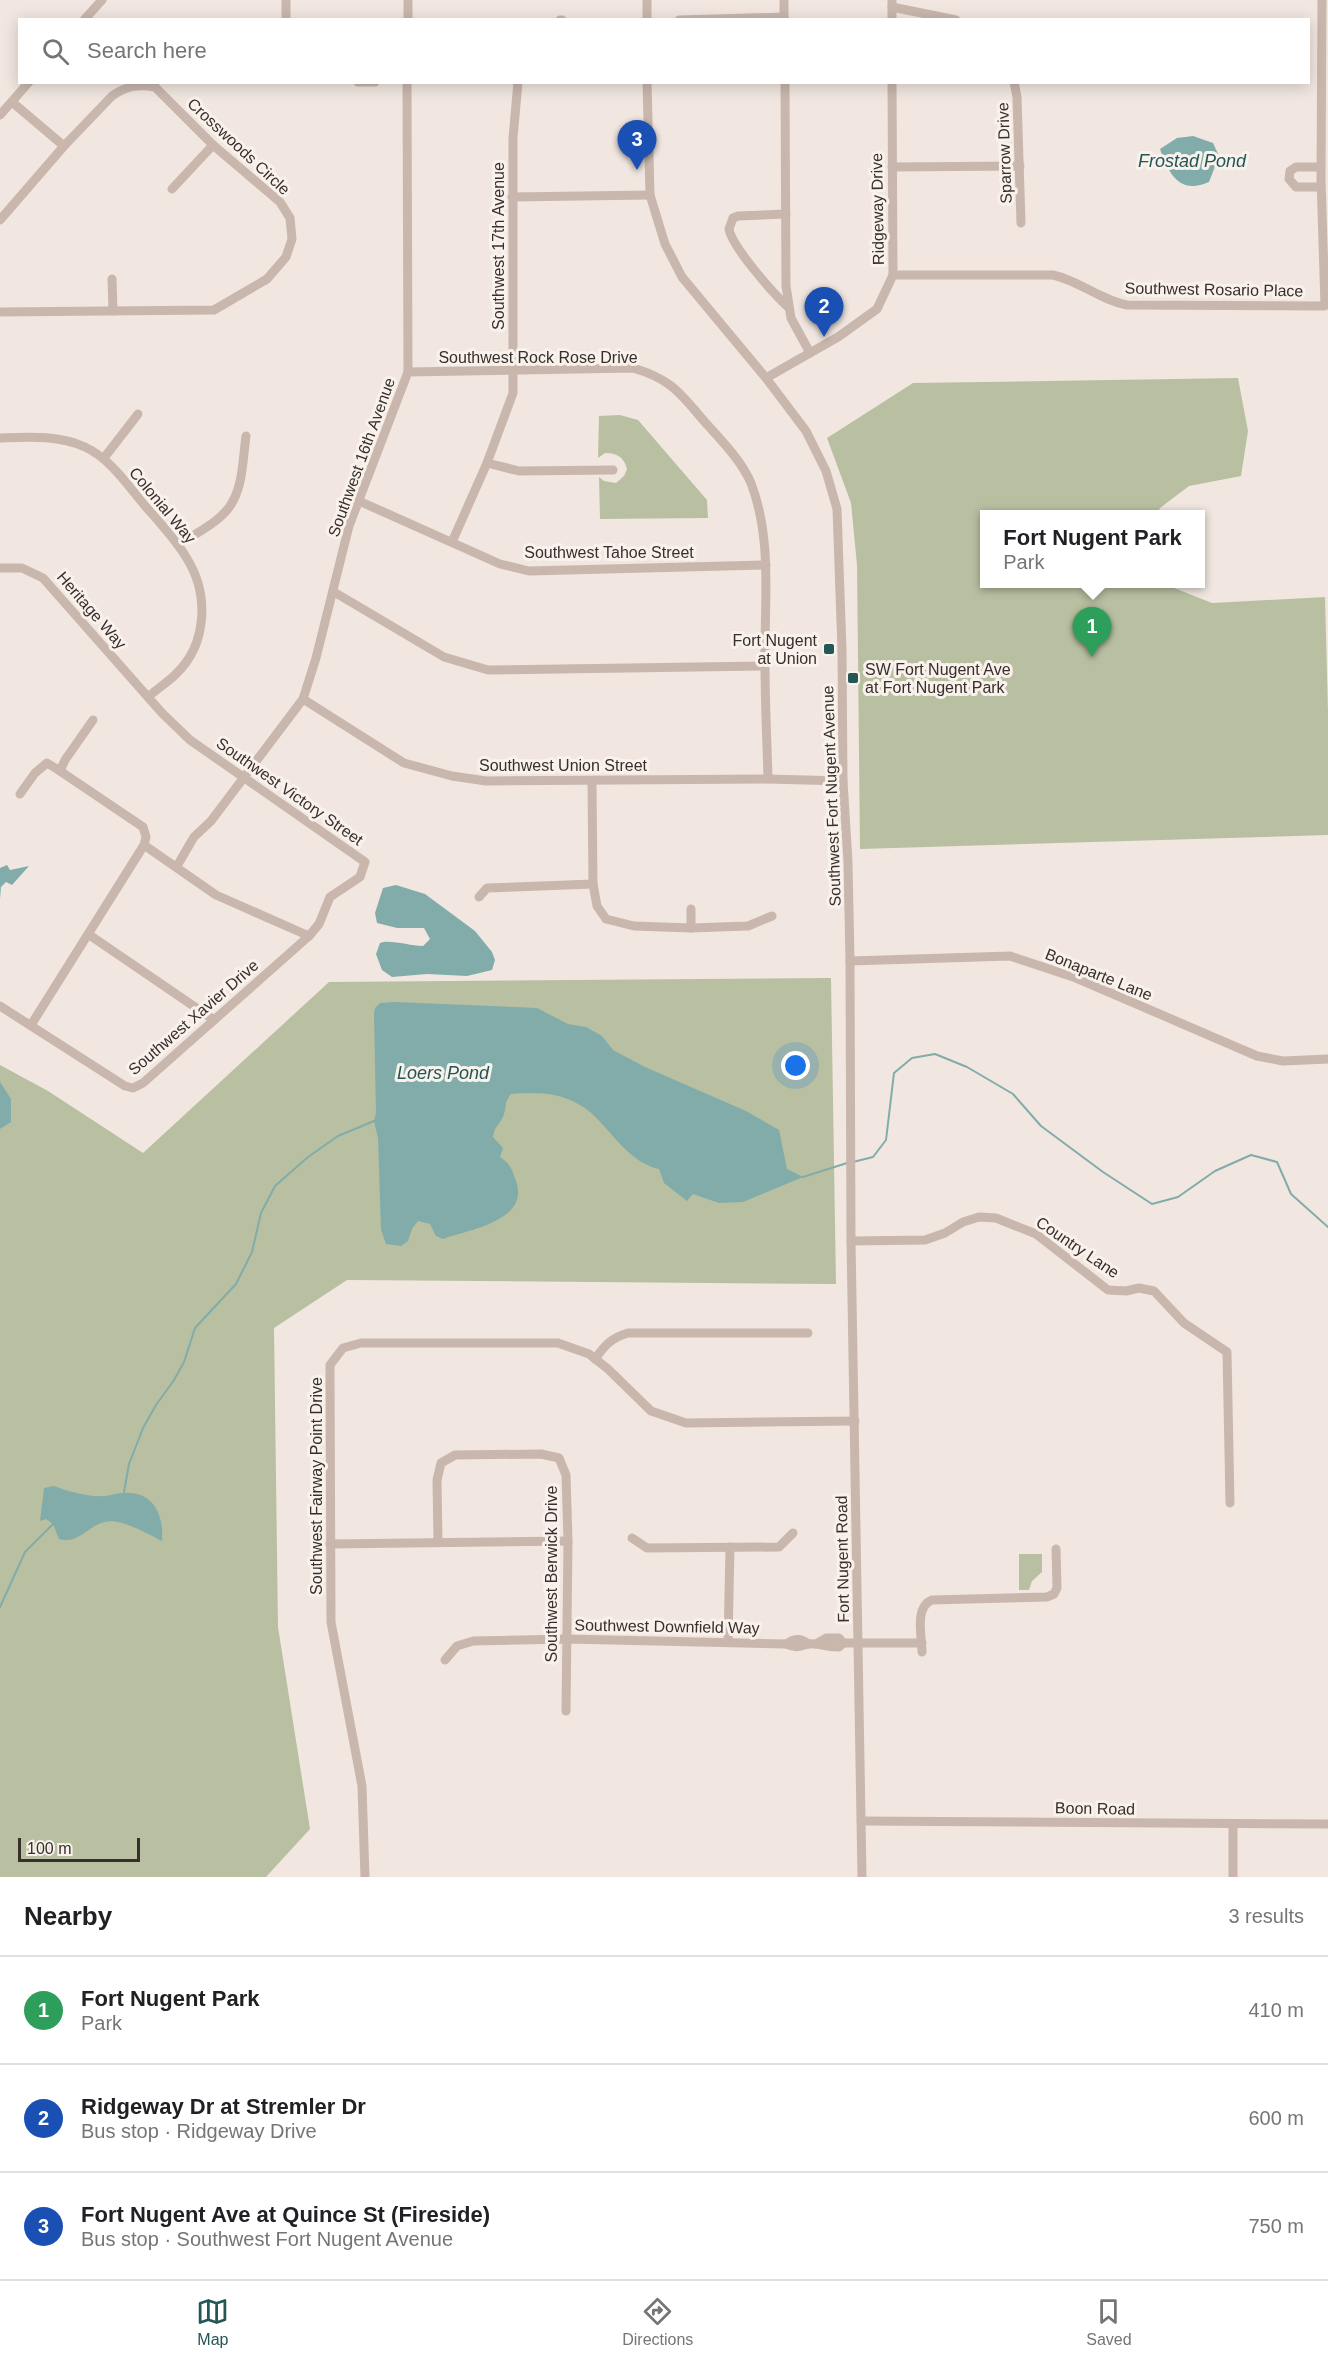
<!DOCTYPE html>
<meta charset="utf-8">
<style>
body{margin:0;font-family:Arial,sans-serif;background:#f2f2f2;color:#202124}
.scale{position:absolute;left:18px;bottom:15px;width:122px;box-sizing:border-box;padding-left:6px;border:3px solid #382e2b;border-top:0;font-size:16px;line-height:21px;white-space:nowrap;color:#382e2b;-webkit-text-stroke:4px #f9f2ec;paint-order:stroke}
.you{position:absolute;left:796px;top:1066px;width:21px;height:21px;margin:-15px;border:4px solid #fff;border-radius:50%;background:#1a73e8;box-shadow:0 0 0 9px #1a73e833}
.badge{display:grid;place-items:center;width:39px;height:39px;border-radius:50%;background:#235655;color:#fff;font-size:20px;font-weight:700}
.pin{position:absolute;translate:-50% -50px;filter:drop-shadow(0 2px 3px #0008)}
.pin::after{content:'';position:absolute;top:32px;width:21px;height:18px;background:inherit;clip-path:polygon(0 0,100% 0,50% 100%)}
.popup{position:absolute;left:980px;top:510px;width:225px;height:78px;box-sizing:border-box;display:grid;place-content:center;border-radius:0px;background:#fff;filter:drop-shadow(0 2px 4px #0005);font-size:20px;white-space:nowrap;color:#757577}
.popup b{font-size:22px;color:#202124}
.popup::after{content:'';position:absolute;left:50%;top:100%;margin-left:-12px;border:12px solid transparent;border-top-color:#fff}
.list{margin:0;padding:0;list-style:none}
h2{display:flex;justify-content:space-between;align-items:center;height:78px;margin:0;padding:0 24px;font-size:26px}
h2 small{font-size:20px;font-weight:400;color:#757577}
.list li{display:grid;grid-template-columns:39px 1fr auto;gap:18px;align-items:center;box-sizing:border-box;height:108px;padding:0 24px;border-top:2px solid #e0e0e0}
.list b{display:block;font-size:22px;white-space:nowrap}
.list p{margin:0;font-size:20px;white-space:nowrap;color:#757577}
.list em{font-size:20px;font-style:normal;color:#757577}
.icon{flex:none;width:33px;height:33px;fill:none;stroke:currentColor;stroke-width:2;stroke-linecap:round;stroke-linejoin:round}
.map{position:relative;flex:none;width:1328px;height:1877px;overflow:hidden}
.search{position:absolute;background:#fff;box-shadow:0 3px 15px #0003;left:18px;right:18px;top:18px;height:66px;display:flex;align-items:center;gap:15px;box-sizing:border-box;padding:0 21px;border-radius:0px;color:#757577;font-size:22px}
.sheet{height:402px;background:#fff}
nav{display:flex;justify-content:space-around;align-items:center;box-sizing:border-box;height:84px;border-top:2px solid #e0e0e0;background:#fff;font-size:16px;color:#757577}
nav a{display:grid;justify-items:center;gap:3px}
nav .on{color:#235655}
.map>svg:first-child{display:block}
.green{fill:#b8c0a1}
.water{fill:#81acaa}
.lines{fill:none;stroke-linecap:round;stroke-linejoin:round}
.stream{stroke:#81acaa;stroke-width:2}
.minor{stroke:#c9b7ad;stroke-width:9}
.poi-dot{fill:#235655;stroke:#f9f2ec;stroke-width:2}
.labels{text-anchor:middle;stroke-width:6;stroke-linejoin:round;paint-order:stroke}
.street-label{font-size:16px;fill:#382e2b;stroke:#f9f2ec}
.poi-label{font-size:16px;fill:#382e2b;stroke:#f9f2ec;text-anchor:end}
.water-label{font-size:18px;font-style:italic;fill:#235655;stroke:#f9f2ec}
</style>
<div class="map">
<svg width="1328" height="1877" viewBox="0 0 1328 1877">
<rect width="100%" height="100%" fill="#f1e7e0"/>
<g class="green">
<polygon points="1238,378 1248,431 1241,476 1189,486 1160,508 1157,514 984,514 984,584 1164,584 1212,603 1325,597 1328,712 1328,835 860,849 857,565 851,503 827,438 913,383"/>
<path d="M620,415L638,420L707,500L708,518L600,519L599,477L604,481L616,483L624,476L627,469C624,457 617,453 605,453L598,458L599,416Z"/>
<polygon points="831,978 836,1284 347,1280 274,1328 278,1627 310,1829 266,1877 0,1877 0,1065 48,1091 143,1153 329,982"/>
<polygon points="1019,1554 1042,1554 1042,1572 1032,1581 1029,1590 1019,1590"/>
</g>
<g class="water">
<path d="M1193,136L1213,143L1219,156L1209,182C1179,195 1169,174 1160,149L1177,138Z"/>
<polygon points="7,865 10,870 29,866 12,885 6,882 1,887 0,899 0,868"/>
<path d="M396,885L425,894L475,931L492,952L495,960L492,970L467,976L427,974L392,977L382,970L376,954L380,943C389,939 410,946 423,946L430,939L424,928H397L377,923L375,913L383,888Z"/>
<path d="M395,1002L537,1008L568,1024L586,1027L602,1036L613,1050L645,1067L746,1111L779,1130L787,1169L803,1177L743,1202L719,1203L693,1194L687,1201L664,1183L659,1169C623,1161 607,1120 580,1105C559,1092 534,1092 511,1094C504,1103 507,1104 504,1114C501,1124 495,1124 493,1137L503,1148L500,1157C511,1164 513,1172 517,1184C527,1221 469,1230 443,1239L436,1236L430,1224L418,1221L412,1229L408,1241L401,1246L386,1244L381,1230L378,1138L374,1121L376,1113L374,1013L375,1008L380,1003Z"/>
<polygon points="0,1082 11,1099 11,1122 0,1129"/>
<path d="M54,1486C70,1492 87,1497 104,1496C110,1496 116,1493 122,1493C153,1490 164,1514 162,1541C148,1534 121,1518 105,1522C89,1525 78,1545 59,1539L53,1524L46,1519L40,1521L44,1488Z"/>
</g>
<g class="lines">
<g class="stream">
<polyline points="853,1162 873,1157 886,1140 894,1073 912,1058 935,1054 967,1067 1013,1094 1041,1126 1103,1172 1152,1204 1178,1197 1215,1171 1251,1155 1277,1162 1291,1194 1328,1227"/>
<polyline points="803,1177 847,1163"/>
<polyline points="124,1492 129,1464 143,1428 156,1405 174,1380 184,1362 195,1328 236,1284 252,1252 261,1213 275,1186 308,1157 338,1136 374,1121"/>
<polyline points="0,1607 25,1552 53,1524"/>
</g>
<g class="minor">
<polyline points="286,0 286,20"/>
<polyline points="647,0 647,20"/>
<polyline points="892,0 892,20"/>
<polyline points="892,7 956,20"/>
<polyline points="84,20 102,0"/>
<polyline points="408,20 408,0"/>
<polyline points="560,20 562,20"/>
<polyline points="679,20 784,17"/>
<polyline points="784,20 784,0"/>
<polyline points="358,82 375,82"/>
<polyline points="647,82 650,195 665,244 682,277 766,378 806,431 826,471 837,509 842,650 843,781 848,862 850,961 851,1241 862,1877"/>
<polyline points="785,82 786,286 791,318 810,353"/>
<polyline points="1014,82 1017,97 1021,223"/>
<polyline points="12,102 64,146"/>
<polyline points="0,115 29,82"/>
<polyline points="892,167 1020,166"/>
<polyline points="1321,167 1296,167 1290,171 1289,179 1296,187 1321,187"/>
<polyline points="172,189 213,145"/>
<polyline points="512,197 650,195"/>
<path d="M786,214L738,216L733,218L729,229C732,247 773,293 788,307"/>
<path d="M0,220L64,146L112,96C126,86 138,84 155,87L213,145L280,202L290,218L292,239L286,257L267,279L214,310L0,312"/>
<path d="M893,275H1053C1080,281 1100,300 1127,305L1325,306L1321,179L1322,0"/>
<polyline points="112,279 113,311"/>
<path d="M408,372L633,368C671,379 680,393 704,421C721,440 741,460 751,483C773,541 764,604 765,664C765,702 767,741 768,779"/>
<polyline points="766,378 838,337 877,309 893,275 892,82"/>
<path d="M0,438C29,437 58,435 85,447C111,459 128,486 146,507C160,523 175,539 186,557C209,593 208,643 176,674C168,682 157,689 148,697"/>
<polyline points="104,458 138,414"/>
<polyline points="487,463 519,471 613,470"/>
<polyline points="359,501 500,564 529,571 766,565"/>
<polyline points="452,542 487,463 513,393 513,138 518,82"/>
<path d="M178,545C196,533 223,521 233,501C243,483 243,457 246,436"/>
<polyline points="0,568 22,568 43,578 162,713 190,740 365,862 360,877 330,897 319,924 309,936 216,895 144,845"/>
<polyline points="334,592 444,657 488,670 764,666"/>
<polyline points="303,699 404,763 452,776 486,781 768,779 843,781"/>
<polyline points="592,782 593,884 597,906 606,919 634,926 691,928 748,926 772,916"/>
<polyline points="20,794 35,773 47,763 60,771"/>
<polyline points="177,866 194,837 211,821 303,699 316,658 349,526 408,372 407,82"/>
<polyline points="479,897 487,888 593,884"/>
<polyline points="691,928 691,909"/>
<polyline points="88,934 214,1020"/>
<polyline points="850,961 1010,956 1076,978 1257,1056 1283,1061 1328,1059"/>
<polyline points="0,1006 125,1086 133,1088 143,1083 309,936"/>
<polyline points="31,1025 144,845 146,837 143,827 60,771 65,760 93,720"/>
<polyline points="851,1241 925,1240 945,1233 963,1222 979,1217 996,1218 1036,1234 1108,1290 1126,1291 1139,1288 1154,1291 1184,1323 1227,1352 1230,1503"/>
<path d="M595,1359C605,1345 611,1338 628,1333H808"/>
<polyline points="632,1538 647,1548 779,1547 793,1533"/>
<polyline points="438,1542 437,1480 441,1463 455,1455 541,1454 559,1458 566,1475 568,1541 566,1711"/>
<polyline points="330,1544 568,1541"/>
<polyline points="728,1642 730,1547"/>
<path d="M786,1644C795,1638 800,1638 809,1644"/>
<polyline points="816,1644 826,1638 839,1638 843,1643 922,1643"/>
<path d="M922,1652C922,1637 914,1607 932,1600L1047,1597L1054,1594L1057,1588L1056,1549"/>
<path d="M445,1660L457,1646L473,1641L567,1639L786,1644C801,1651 803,1642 815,1644C825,1645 828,1647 839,1647L843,1643"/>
<polyline points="861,1821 1328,1824"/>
<polyline points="365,1877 362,1786 331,1622 330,1365 343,1348 361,1343 558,1343 589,1354 608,1369 651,1411 686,1423 855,1421"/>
<polyline points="1233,1877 1233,1825"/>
</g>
</g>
<g class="poi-dot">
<rect x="823" y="643" width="12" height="12" rx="3"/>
<rect x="847" y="672" width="12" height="12" rx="3"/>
</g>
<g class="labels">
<g class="street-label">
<text transform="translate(239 146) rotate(43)" y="6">Crosswoods Circle</text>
<text transform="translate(1004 153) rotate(-92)" y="6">Sparrow Drive</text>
<text transform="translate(877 209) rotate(-91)" y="6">Ridgeway Drive</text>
<text transform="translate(498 246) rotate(-90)" y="6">Southwest 17th Avenue</text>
<text transform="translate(1214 289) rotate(1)" y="6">Southwest Rosario Place</text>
<text x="538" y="363">Southwest Rock Rose Drive</text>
<text transform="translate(361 457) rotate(-70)" y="6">Southwest 16th Avenue</text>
<text transform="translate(163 505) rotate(50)" y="6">Colonial Way</text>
<text x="609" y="558">Southwest Tahoe Street</text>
<text transform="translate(92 610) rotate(49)" y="6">Heritage Way</text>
<text x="563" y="771">Southwest Union Street</text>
<text transform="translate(290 791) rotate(35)" y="6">Southwest Victory Street</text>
<text transform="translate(831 796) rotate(-92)" y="6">Southwest Fort Nugent Avenue</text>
<text transform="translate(1099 974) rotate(22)" y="6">Bonaparte Lane</text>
<text transform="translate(193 1017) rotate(-41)" y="6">Southwest Xavier Drive</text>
<text transform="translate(1078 1247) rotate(34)" y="6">Country Lane</text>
<text transform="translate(316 1486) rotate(-90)" y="6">Southwest Fairway Point Drive</text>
<text transform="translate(842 1559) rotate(-91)" y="6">Fort Nugent Road</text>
<text transform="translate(551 1574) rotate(-90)" y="6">Southwest Berwick Drive</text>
<text transform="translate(667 1626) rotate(1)" y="6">Southwest Downfield Way</text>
<text transform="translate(1095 1808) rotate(1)" y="6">Boon Road</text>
</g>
<g class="poi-label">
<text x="817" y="646">Fort Nugent<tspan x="817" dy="18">at Union</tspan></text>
<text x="865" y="675" text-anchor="start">SW Fort Nugent Ave<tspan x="865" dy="18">at Fort Nugent Park</tspan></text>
</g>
<g class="water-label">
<text x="1192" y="167">Frostad Pond</text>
<text x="443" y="1079">Loers Pond</text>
</g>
</g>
</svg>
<div class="scale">100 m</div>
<div class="you"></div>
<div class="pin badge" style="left:1092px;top:657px;background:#2e9e5b">1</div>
<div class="popup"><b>Fort Nugent Park</b>Park</div>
<div class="pin badge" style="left:824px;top:337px;background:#1a4fb4">2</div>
<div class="pin badge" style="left:637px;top:170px;background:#1a4fb4">3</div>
<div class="search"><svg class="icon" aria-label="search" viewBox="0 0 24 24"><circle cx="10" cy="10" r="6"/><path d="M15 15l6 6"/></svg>Search here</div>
</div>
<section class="sheet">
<h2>Nearby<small>3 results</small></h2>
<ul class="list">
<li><span class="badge" style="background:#2e9e5b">1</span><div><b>Fort Nugent Park</b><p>Park</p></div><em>410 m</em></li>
<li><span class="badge" style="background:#1a4fb4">2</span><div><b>Ridgeway Dr at Stremler Dr</b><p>Bus stop · Ridgeway Drive</p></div><em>600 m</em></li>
<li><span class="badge" style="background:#1a4fb4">3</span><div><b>Fort Nugent Ave at Quince St (Fireside)</b><p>Bus stop · Southwest Fort Nugent Avenue</p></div><em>750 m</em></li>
</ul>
</section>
<nav>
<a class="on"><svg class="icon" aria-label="map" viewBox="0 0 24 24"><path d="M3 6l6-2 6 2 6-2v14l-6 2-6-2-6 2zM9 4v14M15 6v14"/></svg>Map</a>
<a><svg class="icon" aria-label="directions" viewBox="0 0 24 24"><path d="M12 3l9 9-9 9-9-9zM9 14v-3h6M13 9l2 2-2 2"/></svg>Directions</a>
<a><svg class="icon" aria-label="saved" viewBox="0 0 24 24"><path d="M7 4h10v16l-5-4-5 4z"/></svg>Saved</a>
</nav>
